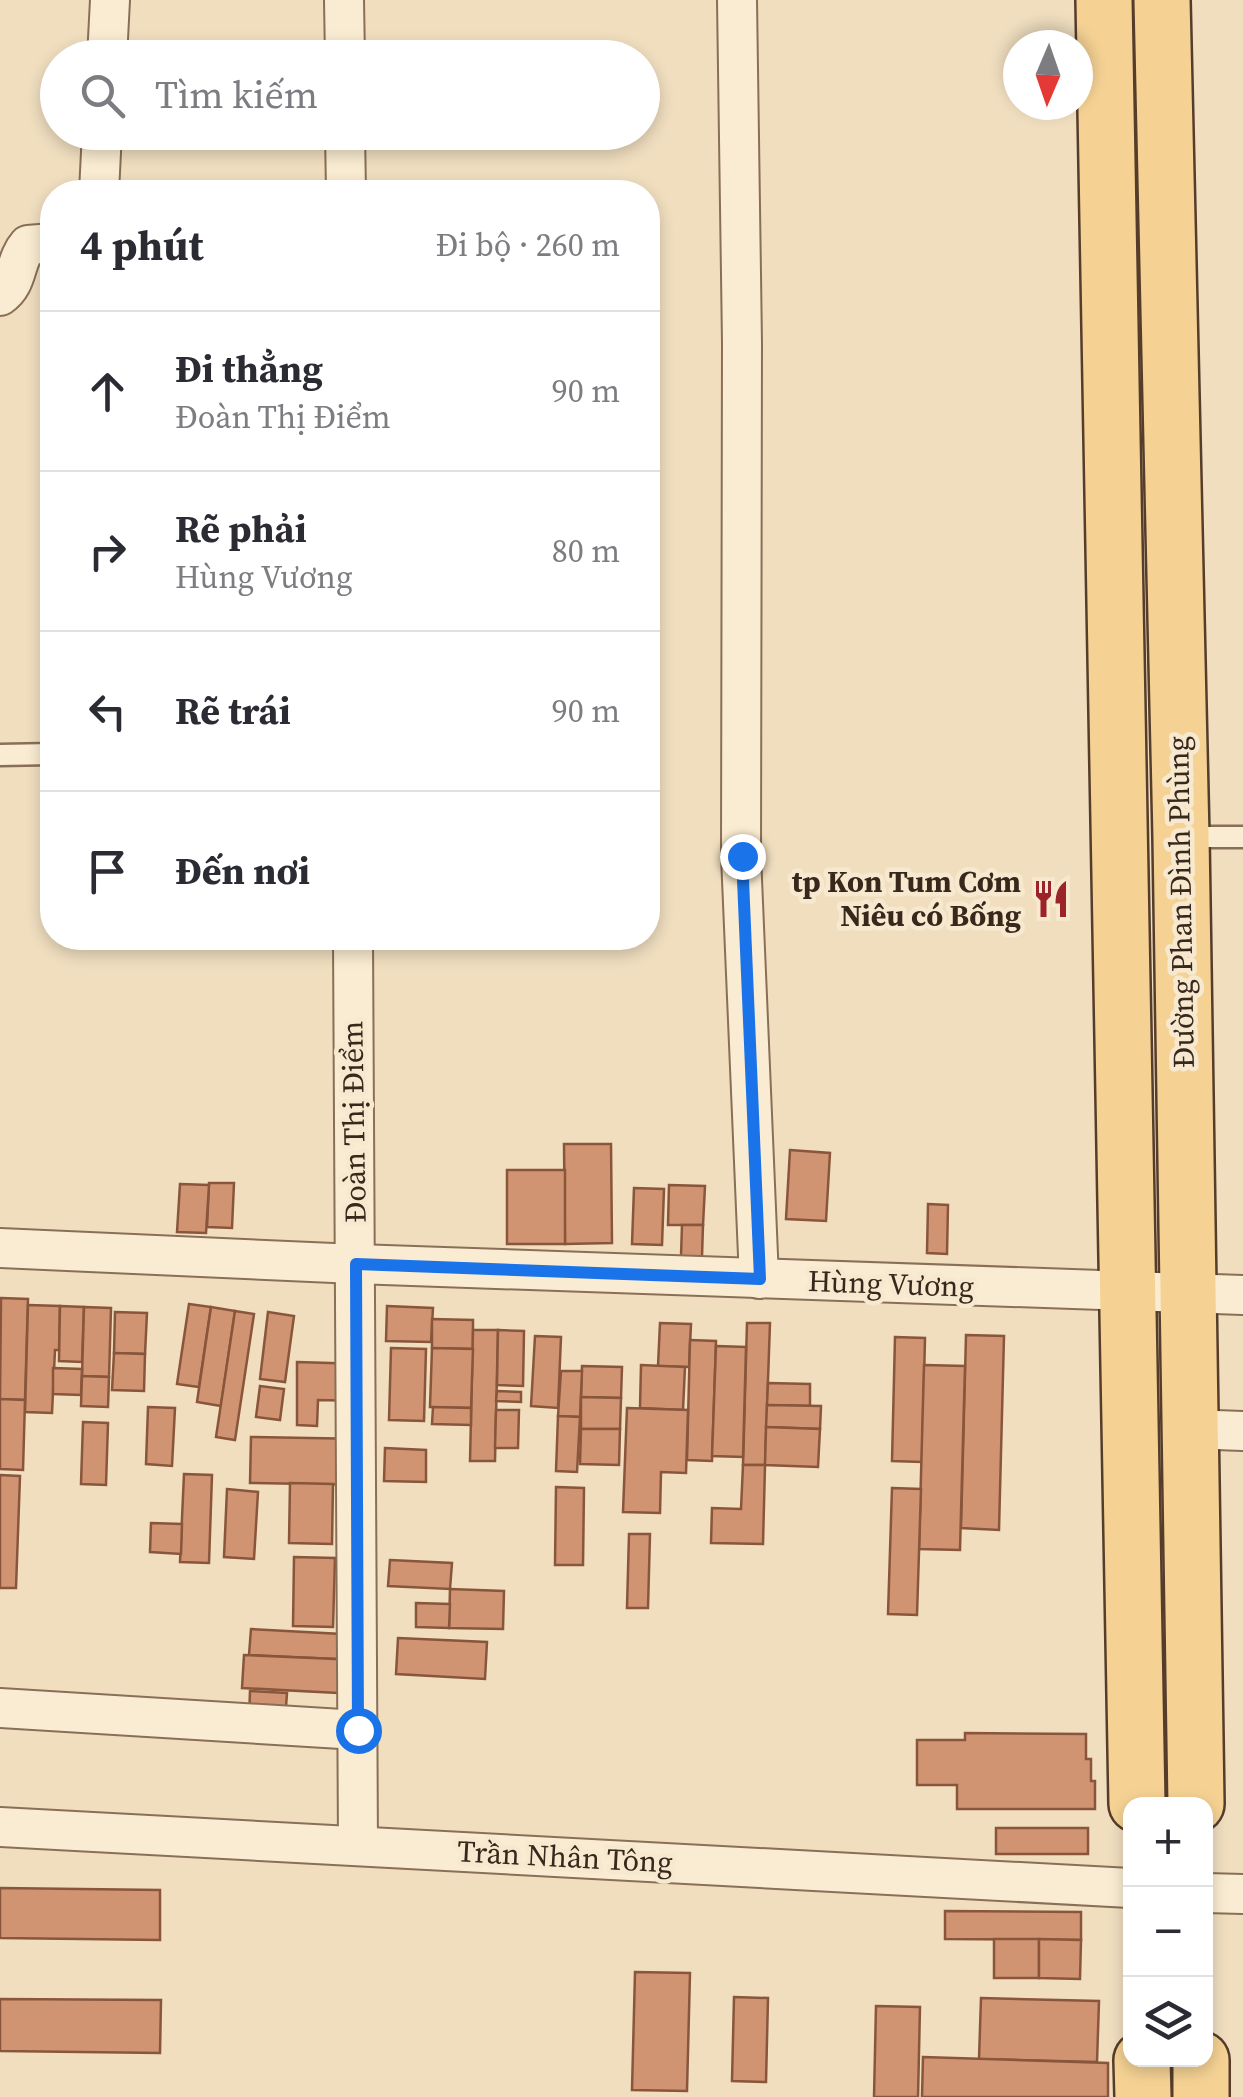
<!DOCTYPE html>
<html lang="vi">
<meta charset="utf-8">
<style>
body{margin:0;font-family:"Source Serif 4",serif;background:#f2f2f3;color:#2b2b33}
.controls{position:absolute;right:30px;bottom:30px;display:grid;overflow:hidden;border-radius:20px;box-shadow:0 5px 15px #0003}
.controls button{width:90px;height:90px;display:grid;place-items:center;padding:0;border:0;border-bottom:2px solid #e1e1e2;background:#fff;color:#2b2b33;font:50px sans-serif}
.compass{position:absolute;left:1003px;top:30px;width:90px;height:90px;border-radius:50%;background:#fff;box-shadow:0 5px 15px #0003;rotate:182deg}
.stop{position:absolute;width:30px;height:30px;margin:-22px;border:8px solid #1a73e8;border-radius:50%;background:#fff}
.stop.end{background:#1a73e8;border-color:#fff;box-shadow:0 2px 10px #0008}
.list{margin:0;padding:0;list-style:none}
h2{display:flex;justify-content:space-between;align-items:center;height:130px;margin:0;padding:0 40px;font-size:42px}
h2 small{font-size:32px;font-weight:400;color:#7c7c81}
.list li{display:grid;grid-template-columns:65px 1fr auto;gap:30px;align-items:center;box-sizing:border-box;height:160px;padding:0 40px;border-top:2px solid #e1e1e2}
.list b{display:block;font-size:38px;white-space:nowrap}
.list p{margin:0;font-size:32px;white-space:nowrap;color:#7c7c81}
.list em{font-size:32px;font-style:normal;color:#7c7c81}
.icon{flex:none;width:55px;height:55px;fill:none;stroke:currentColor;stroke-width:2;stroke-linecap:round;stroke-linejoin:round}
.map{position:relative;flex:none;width:1243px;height:2097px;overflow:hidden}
.search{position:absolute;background:#fff;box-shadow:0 5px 15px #0003;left:40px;top:40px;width:620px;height:110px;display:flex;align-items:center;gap:25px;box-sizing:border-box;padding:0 35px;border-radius:55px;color:#7c7c81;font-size:38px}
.panel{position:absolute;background:#fff;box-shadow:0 5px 15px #0003;left:40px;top:180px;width:620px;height:770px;border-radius:40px}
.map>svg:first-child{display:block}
.building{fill:#d09473;stroke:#89563b;stroke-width:2.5}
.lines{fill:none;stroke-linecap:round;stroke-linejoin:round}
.lane-casing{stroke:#896f57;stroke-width:25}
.street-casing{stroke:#896f57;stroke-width:42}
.primary-casing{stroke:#563d2b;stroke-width:60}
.lane{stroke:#faecd2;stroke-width:20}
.street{stroke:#faecd2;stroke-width:38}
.primary{stroke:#f5d294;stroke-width:55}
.route{stroke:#1a73e8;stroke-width:12}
.labels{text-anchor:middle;stroke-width:9;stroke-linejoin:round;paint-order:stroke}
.poi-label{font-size:30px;font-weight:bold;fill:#38281c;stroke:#f7e9cf;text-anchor:end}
.street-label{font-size:30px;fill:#38281c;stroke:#f7e9cf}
</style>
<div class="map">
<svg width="1243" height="2097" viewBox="0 0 1243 2097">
<rect width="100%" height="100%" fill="#f0debf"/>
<g class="building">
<polygon points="564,1144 611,1144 612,1243 565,1244"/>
<polygon points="790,1150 830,1153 826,1221 786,1219"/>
<rect x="507" y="1170" width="58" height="74"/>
<polygon points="209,1183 234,1183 232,1228 207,1227"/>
<polygon points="180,1184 209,1185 206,1233 177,1232"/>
<polygon points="669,1185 705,1186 703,1225 668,1225"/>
<polygon points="634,1188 664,1189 662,1245 632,1244"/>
<polygon points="928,1204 948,1205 947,1254 927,1253"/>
<polygon points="682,1225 703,1225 702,1257 681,1256"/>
<polygon points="1,1298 28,1299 25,1400 0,1399"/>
<polygon points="189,1304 211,1307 199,1387 177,1384"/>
<polygon points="28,1305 60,1306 59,1350 55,1350 52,1413 25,1412"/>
<polygon points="60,1306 84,1307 82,1362 59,1361"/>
<polygon points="387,1306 433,1308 431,1342 386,1341"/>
<polygon points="84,1307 111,1308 109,1377 82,1376"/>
<polygon points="211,1307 235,1311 221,1406 197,1402"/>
<polygon points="235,1311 254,1314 235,1440 216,1437"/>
<polygon points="115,1312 147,1313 145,1354 114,1353"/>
<polygon points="268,1312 294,1316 285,1382 260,1379"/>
<polygon points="432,1319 473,1320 473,1349 432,1348"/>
<polygon points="660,1323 691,1324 689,1367 658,1366"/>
<polygon points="747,1323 770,1323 765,1465 743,1465"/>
<polygon points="473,1330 498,1330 495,1461 470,1461"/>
<polygon points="498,1330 524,1331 523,1386 497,1385"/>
<polygon points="966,1335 1004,1336 999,1530 961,1528"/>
<polygon points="535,1336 561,1337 558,1408 531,1406"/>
<polygon points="895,1337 925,1338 922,1462 892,1461"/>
<polygon points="690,1340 716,1341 712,1461 687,1460"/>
<polygon points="716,1346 746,1347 743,1457 712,1456"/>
<polygon points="391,1348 426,1349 424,1421 389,1420"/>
<polygon points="432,1348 473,1349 471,1408 430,1407"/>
<polygon points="114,1353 145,1354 144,1391 112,1390"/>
<polygon points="297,1362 363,1364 362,1401 318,1400 317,1426 297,1425"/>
<polygon points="641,1365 685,1367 683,1410 640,1408"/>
<polygon points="924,1365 965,1366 960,1550 919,1549"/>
<polygon points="582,1366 622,1367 621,1398 581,1397"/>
<polygon points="53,1368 82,1369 81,1395 53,1394"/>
<polygon points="561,1371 582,1371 580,1417 558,1416"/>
<polygon points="82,1376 109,1377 108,1407 81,1406"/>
<polygon points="768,1383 810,1384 810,1406 767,1405"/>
<polygon points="260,1386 284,1389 280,1420 256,1417"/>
<polygon points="497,1391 521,1392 521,1402 496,1401"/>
<polygon points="581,1397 621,1398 620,1429 581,1429"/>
<polygon points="0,1399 25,1400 23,1470 0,1469"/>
<polygon points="767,1405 821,1406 820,1429 766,1427"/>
<polygon points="148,1407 175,1408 172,1466 146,1464"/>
<polygon points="433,1407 471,1408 471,1425 432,1424"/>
<polygon points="627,1408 688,1410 686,1473 661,1472 660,1513 623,1512"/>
<polygon points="496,1410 519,1410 518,1448 495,1448"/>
<polygon points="558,1416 580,1417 577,1472 556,1471"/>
<polygon points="83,1422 108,1423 106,1485 81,1484"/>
<polygon points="766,1427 820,1429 818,1467 765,1465"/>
<polygon points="581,1429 620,1429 619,1465 580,1464"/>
<polygon points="251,1437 365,1439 363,1485 250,1483"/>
<polygon points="385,1448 426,1450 426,1482 384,1481"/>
<polygon points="743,1465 765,1465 763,1544 711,1543 712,1508 741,1509"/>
<polygon points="184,1474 212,1475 209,1563 180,1562"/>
<polygon points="0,1475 20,1476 16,1588 0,1588"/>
<polygon points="290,1483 333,1484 332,1544 289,1543"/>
<polygon points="556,1487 584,1488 583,1565 555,1565"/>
<polygon points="892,1488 921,1489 917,1615 888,1614"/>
<polygon points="227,1489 258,1492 254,1559 224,1557"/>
<polygon points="151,1523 182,1524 181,1554 150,1552"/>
<polygon points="629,1534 650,1534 648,1608 627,1608"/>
<polygon points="294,1557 335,1558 333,1627 293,1626"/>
<polygon points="390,1560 452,1563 450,1589 388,1586"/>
<polygon points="450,1589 504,1591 503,1629 449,1628"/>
<polygon points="416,1603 450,1604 449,1628 416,1627"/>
<polygon points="251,1629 360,1635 358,1660 249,1655"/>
<polygon points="398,1638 487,1642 485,1679 396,1674"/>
<polygon points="244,1655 358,1660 357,1694 242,1688"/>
<polygon points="250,1691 287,1693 285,1721 249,1719"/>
<polygon points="965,1733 1086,1734 1086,1759 1091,1759 1091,1781 1095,1781 1095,1809 957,1809 957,1785 917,1785 917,1740 965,1740"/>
<rect x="996" y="1828" width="92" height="26"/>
<polygon points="0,1888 160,1890 160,1940 0,1938"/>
<polygon points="945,1911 1081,1912 1081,1940 945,1939"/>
<rect x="994" y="1939" width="45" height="39"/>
<polygon points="1039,1939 1081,1940 1080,1979 1039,1978"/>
<polygon points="635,1972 690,1973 687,2091 632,2090"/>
<polygon points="734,1997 768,1998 766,2082 732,2081"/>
<polygon points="981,1998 1099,2001 1097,2062 979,2059"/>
<polygon points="0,1999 161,2000 160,2053 0,2051"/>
<polygon points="876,2006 920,2007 918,2097 874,2097"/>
<polygon points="923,2057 1108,2063 1108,2097 922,2097"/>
</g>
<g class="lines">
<g class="lane-casing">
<g id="lane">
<polyline points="0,755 52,754"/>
<polyline points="1185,837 1243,837"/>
</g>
</g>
<g class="street-casing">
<g id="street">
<polyline points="344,0 345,58"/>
<polyline points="737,0 742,343 741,856 759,1279"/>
<polyline points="107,58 110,0"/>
<polyline points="345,132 346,192"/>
<polyline points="99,192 102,132"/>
<path d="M0,296C19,283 14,261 28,245L52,243"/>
<polyline points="353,938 358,1846"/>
<polyline points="0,1248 356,1264 1243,1295"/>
<polyline points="1189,1429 1243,1431"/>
<polyline points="0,1708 358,1730"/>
<polyline points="0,1827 1130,1888"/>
<polyline points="1206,1893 1243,1894"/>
</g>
</g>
<g class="primary-casing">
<g id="primary">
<polyline points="1104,0 1137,1804"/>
<polyline points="1162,0 1181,837 1196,1804"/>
<polyline points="1142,2060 1143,2097"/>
<polyline points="1201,2060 1201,2097"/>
</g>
</g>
<use href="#lane" class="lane"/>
<use href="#street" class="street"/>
<use href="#primary" class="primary"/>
</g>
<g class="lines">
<polyline class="route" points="358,1730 356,1264 760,1279 742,856"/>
</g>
<defs>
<g id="restaurant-bare" transform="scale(3)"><path d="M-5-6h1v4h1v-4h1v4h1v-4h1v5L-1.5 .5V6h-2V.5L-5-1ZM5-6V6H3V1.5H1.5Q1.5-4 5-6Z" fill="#9b242b" stroke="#f7e9cf" stroke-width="2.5" paint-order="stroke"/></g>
</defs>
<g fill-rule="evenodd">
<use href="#restaurant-bare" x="1051" y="899"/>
</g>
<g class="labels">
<g class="poi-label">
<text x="1021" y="892">tp Kon Tum Cơm<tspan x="1021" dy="34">Niêu có Bống</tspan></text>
</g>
<g class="street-label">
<text transform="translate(1181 902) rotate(-91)" y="10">Đường Phan Đình Phùng</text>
<text transform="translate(354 1122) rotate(-91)" y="10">Đoàn Thị Điểm</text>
<text transform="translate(891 1284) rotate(2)" y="10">Hùng Vương</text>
<text transform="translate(565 1857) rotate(3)" y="10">Trần Nhân Tông</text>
</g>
</g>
</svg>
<div class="controls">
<button>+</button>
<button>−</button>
<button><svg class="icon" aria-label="layers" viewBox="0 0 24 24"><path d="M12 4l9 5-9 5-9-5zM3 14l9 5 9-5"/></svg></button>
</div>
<svg class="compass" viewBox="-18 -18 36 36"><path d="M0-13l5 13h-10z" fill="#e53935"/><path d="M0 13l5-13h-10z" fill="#7c7c81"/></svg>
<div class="stop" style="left:358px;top:1730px"></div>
<div class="stop end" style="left:742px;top:856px"></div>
<div class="search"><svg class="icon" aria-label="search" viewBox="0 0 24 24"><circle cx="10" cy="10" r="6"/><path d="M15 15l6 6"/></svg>Tìm kiếm</div>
<section class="panel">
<h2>4 phút<small>Đi bộ · 260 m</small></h2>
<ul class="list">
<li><svg class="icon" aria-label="ahead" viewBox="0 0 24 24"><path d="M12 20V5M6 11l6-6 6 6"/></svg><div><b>Đi thẳng</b><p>Đoàn Thị Điểm</p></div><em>90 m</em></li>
<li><svg class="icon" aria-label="right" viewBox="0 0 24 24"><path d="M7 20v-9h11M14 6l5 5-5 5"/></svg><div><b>Rẽ phải</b><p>Hùng Vương</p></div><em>80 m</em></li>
<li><svg class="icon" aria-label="left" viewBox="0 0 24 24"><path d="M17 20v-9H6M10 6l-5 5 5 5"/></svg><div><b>Rẽ trái</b></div><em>90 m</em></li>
<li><svg class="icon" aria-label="arrive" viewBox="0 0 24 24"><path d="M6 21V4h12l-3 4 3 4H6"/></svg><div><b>Đến nơi</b></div></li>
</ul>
</section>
</div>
